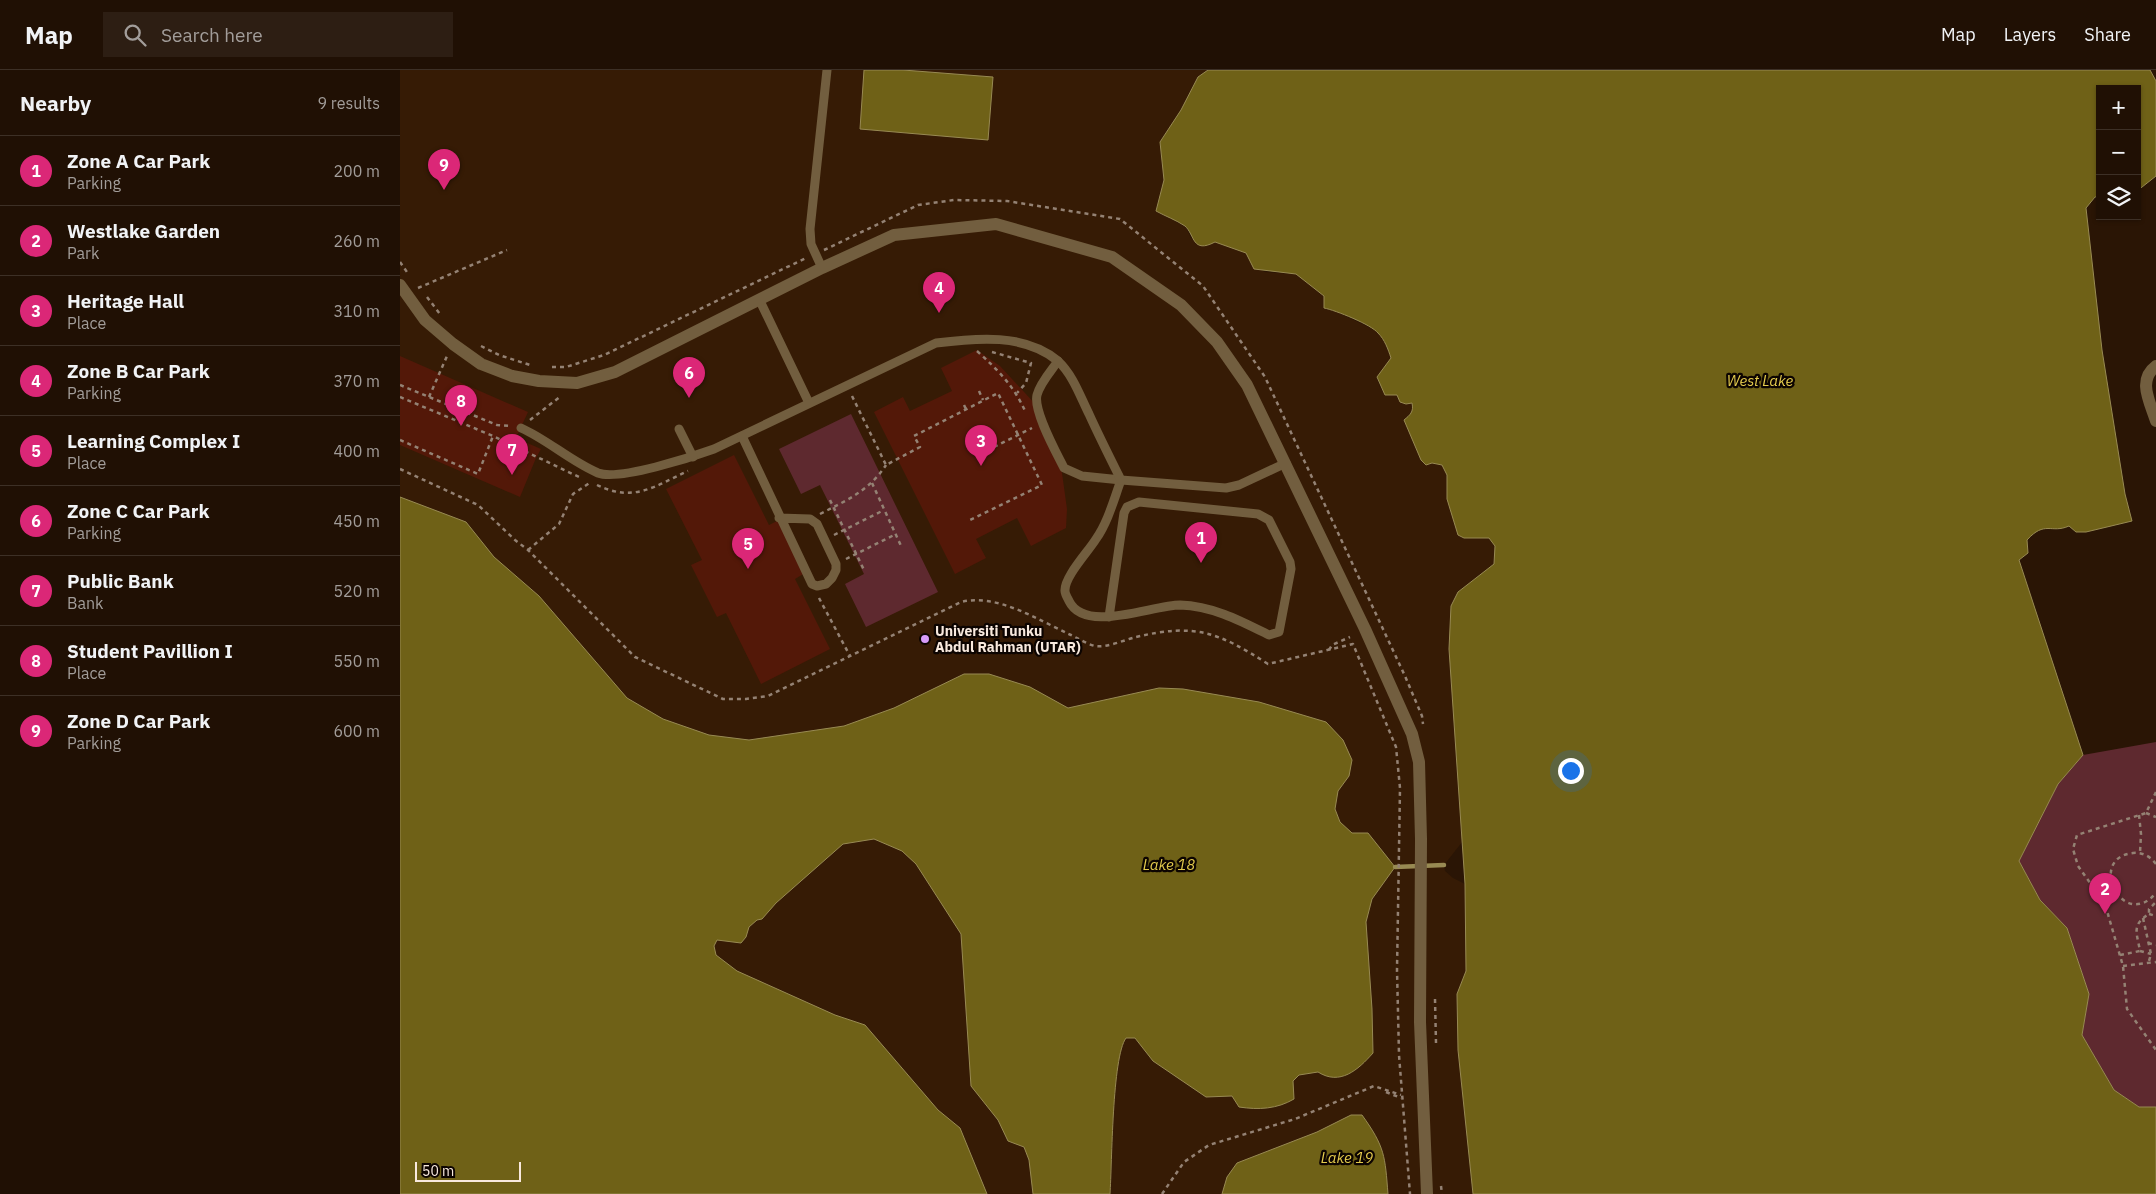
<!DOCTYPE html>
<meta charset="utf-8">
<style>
body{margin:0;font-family:"IBM Plex Sans",sans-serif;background:#2d1e13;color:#f1f3f6}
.controls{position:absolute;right:15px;top:15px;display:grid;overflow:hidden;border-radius:0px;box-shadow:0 1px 4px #0004}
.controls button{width:45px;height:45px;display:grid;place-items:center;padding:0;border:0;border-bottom:1px solid #3d3026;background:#201004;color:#f1f3f6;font:25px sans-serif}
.scale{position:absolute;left:15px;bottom:12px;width:106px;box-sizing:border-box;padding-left:5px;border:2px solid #f8e9de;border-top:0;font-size:14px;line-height:18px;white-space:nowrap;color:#f8e9de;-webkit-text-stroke:4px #0c0401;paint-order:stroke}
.you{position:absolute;left:1170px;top:700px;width:18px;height:18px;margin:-12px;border:4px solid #fff;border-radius:50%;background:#1a73e8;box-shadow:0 0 0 8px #1a73e833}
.badge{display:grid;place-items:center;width:32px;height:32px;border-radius:50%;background:#db2777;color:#fff;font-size:16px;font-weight:700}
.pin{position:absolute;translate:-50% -41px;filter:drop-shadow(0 1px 2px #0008)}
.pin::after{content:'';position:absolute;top:26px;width:18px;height:15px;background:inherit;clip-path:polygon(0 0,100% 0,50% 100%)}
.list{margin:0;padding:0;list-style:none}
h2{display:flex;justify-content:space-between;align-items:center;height:65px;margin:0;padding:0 20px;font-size:21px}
h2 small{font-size:16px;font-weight:400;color:#a29d9a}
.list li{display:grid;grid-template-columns:32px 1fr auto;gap:15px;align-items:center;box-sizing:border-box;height:70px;padding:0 20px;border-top:1px solid #3d3026}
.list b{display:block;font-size:19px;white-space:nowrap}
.list p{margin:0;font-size:16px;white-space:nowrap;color:#a29d9a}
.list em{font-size:16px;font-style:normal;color:#a29d9a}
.icon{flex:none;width:28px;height:28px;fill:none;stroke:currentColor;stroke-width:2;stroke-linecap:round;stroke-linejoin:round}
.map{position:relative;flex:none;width:1756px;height:1124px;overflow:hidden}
header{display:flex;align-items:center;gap:30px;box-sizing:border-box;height:70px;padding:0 25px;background:#201004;border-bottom:1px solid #3d3026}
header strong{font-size:24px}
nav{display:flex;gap:28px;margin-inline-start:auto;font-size:18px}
.search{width:350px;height:45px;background:#2d1e13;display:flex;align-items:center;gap:12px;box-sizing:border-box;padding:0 18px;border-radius:0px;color:#a29d9a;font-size:19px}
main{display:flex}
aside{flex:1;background:#201004}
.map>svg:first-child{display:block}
.built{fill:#361b05}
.green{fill:#5e292f}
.water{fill:#6f6117;stroke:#988a53}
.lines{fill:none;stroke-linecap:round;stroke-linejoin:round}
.stream{stroke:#988a53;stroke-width:4.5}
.building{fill:#531808}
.path{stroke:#948274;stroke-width:2.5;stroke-dasharray:4 4;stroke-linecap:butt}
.lane{stroke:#725e3f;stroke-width:9}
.street{stroke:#725e3f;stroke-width:12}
.poi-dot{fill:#d79bf9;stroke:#0c0401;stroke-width:2}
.labels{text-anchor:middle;stroke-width:4.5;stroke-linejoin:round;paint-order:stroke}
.poi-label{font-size:14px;font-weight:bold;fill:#f8e9de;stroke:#0c0401;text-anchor:start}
.water-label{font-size:15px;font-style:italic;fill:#e4cb4d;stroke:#0c0401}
</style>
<header>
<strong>Map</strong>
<div class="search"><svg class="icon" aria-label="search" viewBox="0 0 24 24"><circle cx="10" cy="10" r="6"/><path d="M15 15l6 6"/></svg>Search here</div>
<nav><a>Map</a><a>Layers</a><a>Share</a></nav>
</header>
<main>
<aside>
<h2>Nearby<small>9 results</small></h2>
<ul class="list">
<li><span class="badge">1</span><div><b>Zone A Car Park</b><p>Parking</p></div><em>200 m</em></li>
<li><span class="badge">2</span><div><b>Westlake Garden</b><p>Park</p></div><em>260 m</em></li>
<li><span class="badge">3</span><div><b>Heritage Hall</b><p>Place</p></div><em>310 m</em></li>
<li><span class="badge">4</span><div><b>Zone B Car Park</b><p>Parking</p></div><em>370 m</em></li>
<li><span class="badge">5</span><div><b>Learning Complex I</b><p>Place</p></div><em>400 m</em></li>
<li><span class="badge">6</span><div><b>Zone C Car Park</b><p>Parking</p></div><em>450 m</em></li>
<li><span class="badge">7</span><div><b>Public Bank</b><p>Bank</p></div><em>520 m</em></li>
<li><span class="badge">8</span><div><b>Student Pavillion I</b><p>Place</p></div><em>550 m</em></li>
<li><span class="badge">9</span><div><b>Zone D Car Park</b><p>Parking</p></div><em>600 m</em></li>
</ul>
</aside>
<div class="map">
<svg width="1756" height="1124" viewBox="0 0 1756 1124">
<rect width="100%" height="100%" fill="#2a1505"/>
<polygon class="built" points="0,0 808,0 798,7 781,40 760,72 764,110 756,141 786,157 791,168 807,176 815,172 846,183 864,202 896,204 924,226 924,238 933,240 977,261 986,274 991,288 977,307 980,317 983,321 997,325 1012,333 1013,339 1011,344 1032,393 1042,395 1047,405 1047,415 1065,468 1089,468 1095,475 1094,494 1058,522 1050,559 1049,579 1063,771 1044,795 1045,801 1053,808 1065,814 1066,901 1057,924 1058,980 1073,1124 0,1124"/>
<g class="green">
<polygon points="451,344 538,522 466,557 445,514 464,504 420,415 401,424 379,379"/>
<polygon points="1756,672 1756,1037 1739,1037 1714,1020 1682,965 1689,924 1667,858 1640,830 1619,791 1658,714 1683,685"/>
</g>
<g class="water">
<polygon points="464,0 503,0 593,7 588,70 460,59"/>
<path d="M808,0H1750L1756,11V106L1737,121V19H1700V126L1695,127L1686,138L1702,280L1725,424L1732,451L1686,462H1676L1669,456C1651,464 1645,450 1627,470L1628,483L1619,490L1683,685L1658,714L1619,791L1640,830L1667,858L1689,924L1682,965L1714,1020L1739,1037H1756V1124H1073L1058,980L1057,924L1066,901L1065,814L1049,579L1051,536L1058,522L1094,494L1095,476L1089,468H1064L1058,465L1047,429V405L1042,395L1032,393L1026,395L1021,390L1004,350C1010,345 1014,342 1012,333L1006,334L1000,332L997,325H985L977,307L991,288C988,279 985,270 978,263C972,255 935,240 924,238V226L896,204L854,199L846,183L815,172C792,184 795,165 785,156C776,150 765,146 756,141L764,110L760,72L781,40L798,7Z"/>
<path d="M0,427L66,452L94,487L139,526L227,628L263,649L309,665L349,670L444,656L494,638L564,604H589L630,617L668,638L759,618L783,619L859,632L926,652L943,670L952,690L949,706L938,721L935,739L940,752L952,763H968L995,797L972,829L966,852L972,939L973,983C958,1000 940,1016 918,1002L899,1005L893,1011L894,1029C877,1039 859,1040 839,1037L832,1026L806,1027L753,991L735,968H726C712,987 712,1094 710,1124H633L629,1090L624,1077L608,1071L598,1050L571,1016L561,864L516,794L502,781L474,769L443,774L376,833L362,849L357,850L349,857L346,867L341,873L317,870L314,876L316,885L337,901L435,945L465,955L538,1040L560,1058L587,1124H0Z"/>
<path d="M951,1045H962C985,1077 985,1086 988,1124H822L827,1107L837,1093L917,1062Z"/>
</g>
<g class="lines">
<polyline class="stream" points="995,797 1044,795"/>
</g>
<g class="building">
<polygon points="577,280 600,296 637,336 654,375 662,403 667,439 666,458 631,476 617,448 576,469 586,488 555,504 474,342 503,327 510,341 552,321 541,298"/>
<polygon points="0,286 128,342 116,368 141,379 136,388 120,427 0,375"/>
<polygon points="334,385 369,455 379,450 405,503 395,509 430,579 361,614 326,543 317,547 291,495 302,490 266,419"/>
</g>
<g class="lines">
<g class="path">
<polyline points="424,180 518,135 554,130 607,131 720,149 803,216 865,307 1005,606 1022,646 1023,654"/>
<polyline points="0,192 9,205"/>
<polyline points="18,218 107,180"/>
<polyline points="27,227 40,244"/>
<polyline points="81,276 99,285 130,295"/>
<path d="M577,281C599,301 614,316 626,343"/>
<polyline points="592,282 631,293 626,313 617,323"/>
<polyline points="152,297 166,297 204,285 406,188"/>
<polyline points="0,315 97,355 110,356"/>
<polyline points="579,321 583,330"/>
<polyline points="452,326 486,395 520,377 514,366 598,323 642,415 570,450"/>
<polyline points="0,327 93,366 179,407"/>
<polyline points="29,327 47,286"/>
<polyline points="564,335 566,339"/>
<polyline points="130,350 161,326"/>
<polyline points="0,370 78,404 93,366"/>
<polyline points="594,377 632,358"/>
<path d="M0,399L78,435L115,470L128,480L235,587L323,629H346L368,626L561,532C597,523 638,550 671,565C679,569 687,574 695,576C707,578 724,570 736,567C795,553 818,562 868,594L953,574L996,677L1000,718L997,900L999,985L1010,1124"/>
<polyline points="472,413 502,478"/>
<path d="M197,415C234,433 255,416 288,401"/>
<polyline points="430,430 464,500"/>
<path d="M420,444C447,430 469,421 486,395"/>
<polyline points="434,465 484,440"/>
<polyline points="128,480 159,454 173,424 191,412"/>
<polyline points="446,489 496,464"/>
<polyline points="419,528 450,586"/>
<polyline points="929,580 932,575 950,567"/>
<polyline points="1756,722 1746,743 1677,765 1673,779 1678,796 1705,834 1723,896 1727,939 1756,980"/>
<polyline points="1746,743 1756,747"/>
<polyline points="1739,745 1741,764 1740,783"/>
<path d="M1756,794C1750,786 1742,782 1733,783C1686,788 1723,862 1756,823"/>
<polyline points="1749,844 1756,846"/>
<polyline points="1743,848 1751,884 1749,891"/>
<polyline points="1748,873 1756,875"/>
<polyline points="1740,881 1751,884"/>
<path d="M1720,885L1740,881C1737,863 1731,855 1749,844V839L1756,832"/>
<polyline points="1723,896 1756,892"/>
<polyline points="1035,929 1036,973"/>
<polyline points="986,1022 1001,1028"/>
<polyline points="1041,1116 1042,1124"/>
<polyline points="762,1124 784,1092 809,1075 895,1049 974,1016 1001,1025"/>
</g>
<g class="lane">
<polyline points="422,198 411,174 410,159 427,0"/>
<polyline points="360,231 409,333"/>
<path d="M658,291C651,301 640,313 637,325C633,341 656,382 664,398L682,406L721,410C714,429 708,452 696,469C688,482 664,507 665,521C665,524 668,529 669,531C685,564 752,535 780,535C813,536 841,551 869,565L879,562L891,499L890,492L869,450L858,444L739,432L727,437L724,443L709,547"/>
<path d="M121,358C148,370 170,391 198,403C219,411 292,387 314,379L536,273C576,268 625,263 658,291C673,305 680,326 689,344C699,366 710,388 721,410L826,418L839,415L886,393"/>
<polyline points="279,359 293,387"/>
<polyline points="342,366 412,514 417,516 426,514 432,508 436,500 436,494 417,454 410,449 379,448"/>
</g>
<g class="street">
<polyline points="0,215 25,250 53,274 81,294 112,306 139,311 177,313 215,302 422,198 494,165 596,154 712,187 781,235 817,272 847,315 965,559 1012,664 1019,692 1021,769 1020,952 1027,1124"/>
<path d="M1756,296C1737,310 1750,332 1756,351"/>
</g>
</g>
<circle class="poi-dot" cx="525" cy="569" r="5"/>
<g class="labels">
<g class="poi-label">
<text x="535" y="566">Universiti Tunku<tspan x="535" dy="16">Abdul Rahman (UTAR)</tspan></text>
</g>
<g class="water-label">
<text x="1360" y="316">West Lake</text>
<text x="769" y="800">Lake 18</text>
<text x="947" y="1093">Lake 19</text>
</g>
</g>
</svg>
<div class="controls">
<button>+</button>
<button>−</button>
<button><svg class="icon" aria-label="layers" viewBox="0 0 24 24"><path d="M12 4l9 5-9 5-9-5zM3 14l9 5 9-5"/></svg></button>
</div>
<div class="scale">50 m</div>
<div class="you"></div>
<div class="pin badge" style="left:801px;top:493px">1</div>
<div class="pin badge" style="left:1705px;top:844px">2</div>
<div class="pin badge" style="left:581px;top:396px">3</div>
<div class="pin badge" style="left:539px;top:243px">4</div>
<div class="pin badge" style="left:348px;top:499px">5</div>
<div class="pin badge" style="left:289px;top:328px">6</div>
<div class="pin badge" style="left:112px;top:405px">7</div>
<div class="pin badge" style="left:61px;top:356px">8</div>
<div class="pin badge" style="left:44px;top:120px">9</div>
</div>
</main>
